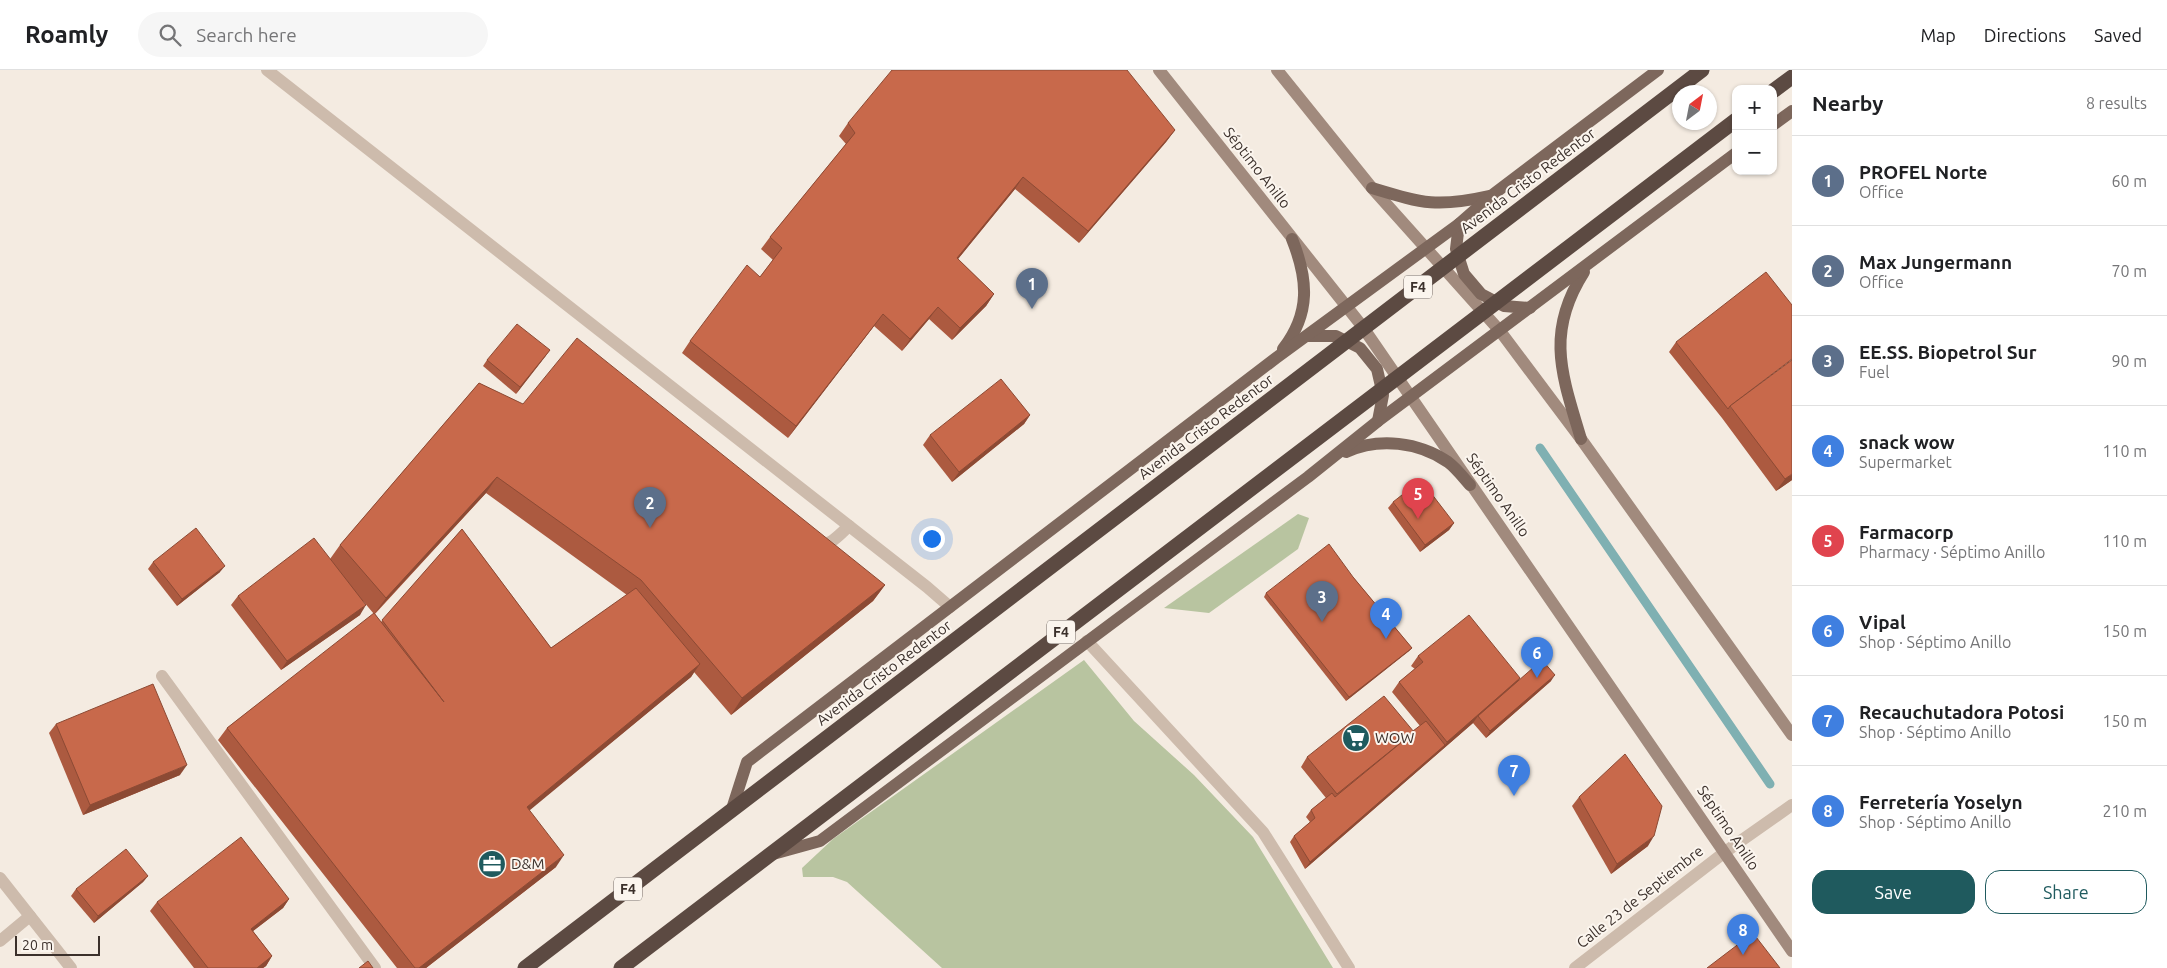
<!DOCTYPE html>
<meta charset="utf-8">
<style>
body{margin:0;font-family:Ubuntu,sans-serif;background:#f6f6f6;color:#202124}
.controls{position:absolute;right:15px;top:15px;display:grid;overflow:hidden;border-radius:10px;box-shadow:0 1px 4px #0004}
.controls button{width:45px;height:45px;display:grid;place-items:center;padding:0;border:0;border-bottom:1px solid #e0e0e0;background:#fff;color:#202124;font:25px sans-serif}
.compass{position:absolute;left:1672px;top:15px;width:45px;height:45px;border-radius:50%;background:#fff;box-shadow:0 1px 4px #0004;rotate:32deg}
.scale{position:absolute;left:15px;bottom:12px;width:85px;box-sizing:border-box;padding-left:5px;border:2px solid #3b302b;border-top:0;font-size:14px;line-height:18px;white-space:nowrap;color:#3b302b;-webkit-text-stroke:4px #fbf5ee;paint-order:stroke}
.you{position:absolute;left:931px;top:468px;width:18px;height:18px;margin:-12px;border:4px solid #fff;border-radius:50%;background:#1a73e8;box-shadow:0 0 0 8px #1a73e833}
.badge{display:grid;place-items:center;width:32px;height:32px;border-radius:50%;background:#1f5a5e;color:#fff;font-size:16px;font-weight:700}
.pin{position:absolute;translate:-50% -41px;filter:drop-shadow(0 1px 2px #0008)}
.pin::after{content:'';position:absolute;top:26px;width:18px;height:15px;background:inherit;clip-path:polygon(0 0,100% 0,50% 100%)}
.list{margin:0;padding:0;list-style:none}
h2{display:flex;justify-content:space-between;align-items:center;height:65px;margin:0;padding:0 20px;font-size:21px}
h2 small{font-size:16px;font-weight:400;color:#757577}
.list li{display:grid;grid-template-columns:32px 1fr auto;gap:15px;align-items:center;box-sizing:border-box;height:90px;padding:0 20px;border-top:1px solid #e0e0e0}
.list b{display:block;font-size:19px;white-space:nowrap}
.list p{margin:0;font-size:16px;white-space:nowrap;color:#757577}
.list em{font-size:16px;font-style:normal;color:#757577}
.actions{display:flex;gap:10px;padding:15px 20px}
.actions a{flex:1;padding:11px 0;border:1px solid #1f5a5e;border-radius:15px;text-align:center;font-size:18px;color:#1f5a5e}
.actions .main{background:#1f5a5e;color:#fff}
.icon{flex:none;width:28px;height:28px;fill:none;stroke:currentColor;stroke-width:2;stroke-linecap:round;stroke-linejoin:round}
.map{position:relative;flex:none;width:1792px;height:898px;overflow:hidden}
header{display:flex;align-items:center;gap:30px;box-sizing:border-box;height:70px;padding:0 25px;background:#fff;border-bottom:1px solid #e0e0e0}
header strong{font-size:24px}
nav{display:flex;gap:28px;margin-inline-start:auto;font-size:18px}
.search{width:350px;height:45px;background:#f6f6f6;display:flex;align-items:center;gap:12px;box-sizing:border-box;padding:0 18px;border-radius:28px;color:#757577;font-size:19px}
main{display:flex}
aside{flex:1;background:#fff}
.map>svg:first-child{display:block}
.green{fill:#b8c4a0}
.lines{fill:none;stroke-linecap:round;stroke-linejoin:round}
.stream{stroke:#7fb0b2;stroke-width:9}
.lane{stroke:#cdbbac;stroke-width:12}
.street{stroke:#cdbbac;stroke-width:12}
.secondary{stroke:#a18a7d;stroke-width:12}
.primary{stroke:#7d675c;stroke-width:12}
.highway{stroke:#5c4a42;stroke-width:15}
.wall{fill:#ac5a40;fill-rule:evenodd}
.shaded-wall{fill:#8c4a34}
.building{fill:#c8694b;stroke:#8c4a34}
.labels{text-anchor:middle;stroke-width:4;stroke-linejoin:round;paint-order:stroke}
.shield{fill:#fbf5ee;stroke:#756b66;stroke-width:1}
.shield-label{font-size:14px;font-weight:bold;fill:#3b302b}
.street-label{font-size:15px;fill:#3b302b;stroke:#fbf5ee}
.poi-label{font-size:15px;fill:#3b302b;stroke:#fbf5ee;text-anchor:start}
</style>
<header>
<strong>Roamly</strong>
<div class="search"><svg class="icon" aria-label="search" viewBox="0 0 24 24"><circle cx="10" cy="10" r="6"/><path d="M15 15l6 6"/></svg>Search here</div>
<nav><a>Map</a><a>Directions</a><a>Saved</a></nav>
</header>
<main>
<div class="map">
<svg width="1792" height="898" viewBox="0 0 1792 898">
<rect width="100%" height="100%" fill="#f4ebe1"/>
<g class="green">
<polygon points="1298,444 1309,448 1298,479 1209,543 1164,538"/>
<polygon points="1084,590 1134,651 1194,705 1253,767 1333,898 942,898 847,812 833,807 803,807 802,798 833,769"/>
</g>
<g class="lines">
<polyline class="stream" points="1540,378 1770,714"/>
<g class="lane">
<path d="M816,475C829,478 841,463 849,456"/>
<polyline points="162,606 375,898"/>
<polyline points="0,808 71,898"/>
<polyline points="0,871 30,846"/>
</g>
<g class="street">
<polyline points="267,0 927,517 950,537"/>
<polyline points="1087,571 1263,762 1349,898"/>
<polyline points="1575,898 1725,782 1792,735"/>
</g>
<g class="secondary">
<polyline points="1159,0 1362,256 1792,881"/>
<polyline points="1277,0 1372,118 1500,261 1581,369 1792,665"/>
</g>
<g class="primary">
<polyline points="1773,55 1792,41"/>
<path d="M1372,118C1422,133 1436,138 1489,126"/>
<polyline points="1459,154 1456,179 1464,204 1481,224 1504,236 1530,238"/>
<polyline points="1308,266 1336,266 1360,278 1377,299 1383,325 1378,351"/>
<path d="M1283,279C1311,243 1308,209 1292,169"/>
<path d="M1581,369C1562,305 1545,263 1584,202"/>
<path d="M1346,382C1379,367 1419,372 1448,392C1456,398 1463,407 1470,415"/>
<polyline points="731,742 747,692 1276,288 1459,154 1491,126 1658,0"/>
<polyline points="773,784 820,771 1308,407 1378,351 1736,83"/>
</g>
<g class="highway">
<polyline points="1773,21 1792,7"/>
<polyline points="525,898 1702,0"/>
<polyline points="621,898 1736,50"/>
</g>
</g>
<g class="wall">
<polygon points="848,53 1175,60 1166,72 1079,173 1015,119 958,189 994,224 986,236 952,270 929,249 902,281 874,256 788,368 682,283 690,271 760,207 773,190 761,179 770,167 846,74 839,66"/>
<polygon points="1676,272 1792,410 1776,421 1722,348 1669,282"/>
<polygon points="550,280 516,324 483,296 487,290"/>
<path d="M479,313L885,515L873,531L731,645L694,602L691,607L529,740L556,797L426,898H397L218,670L227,658L374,544L363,531L360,545L281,600L231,535L238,526L330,489L340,475ZM486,423L627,525L551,578L462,459L381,552L375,544Z"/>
<polygon points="1030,345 1024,354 952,412 923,375 930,365"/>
<polygon points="1393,432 1454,453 1449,460 1420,482 1388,438"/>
<polygon points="153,492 220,502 177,536 148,499"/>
<polygon points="1353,507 1412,578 1409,581 1346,631 1264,527 1266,523"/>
<polygon points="1418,586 1518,610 1551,611 1486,668 1473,653 1305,799 1290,772 1294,766 1310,752 1306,747 1311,740 1326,728 1301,697 1307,687 1413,661 1420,656 1392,622 1399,612 1415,599 1411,596"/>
<polygon points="56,654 180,705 83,745 49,663"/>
<polygon points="1579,727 1648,776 1611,804 1572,736"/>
<polygon points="148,806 143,812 94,853 71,826 76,819"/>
<polygon points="289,829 283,838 253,861 272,886 266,896 263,898 194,898 150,841 157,832"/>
</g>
<g class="shaded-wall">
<polygon points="1175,60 1166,72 1079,173 1088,161"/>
<polygon points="1023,107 1015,119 949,200 957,188"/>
<polygon points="994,224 986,236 952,270 960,258"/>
<polygon points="938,237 929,249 902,281 910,269"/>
<polygon points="883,244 874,256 788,368 796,356"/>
<polygon points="550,280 545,287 516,324 520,317"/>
<polygon points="1030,345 1024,354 952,412 959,402"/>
<polygon points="1792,404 1792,410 1776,421 1785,409"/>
<polygon points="497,407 486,423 374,544 386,528"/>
<polygon points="1454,453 1449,460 1420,482 1425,475"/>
<polygon points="225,496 220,502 177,536 182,529"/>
<polygon points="885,515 873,531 731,645 742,628"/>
<polygon points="366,535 360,545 281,600 287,591"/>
<polygon points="1412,578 1409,581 1346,631 1349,627"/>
<polygon points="700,594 691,607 518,750 527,737"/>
<polygon points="1555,605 1551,611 1486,668 1490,661"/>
<polygon points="1520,608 1514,617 1478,646 1473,653 1305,799 1310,792 1445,675 1447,672"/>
<polygon points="187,695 180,705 83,745 90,735"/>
<polygon points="1654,766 1648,776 1611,804 1617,794"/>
<polygon points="564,785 556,797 426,898 419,898"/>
<polygon points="148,806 143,812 94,853 98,846"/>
<polygon points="289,829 283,838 244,868 251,859"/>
<polygon points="272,886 266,896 263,898 257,898"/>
</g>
<g class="building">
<polygon points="892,0 1127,0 1175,60 1088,161 1023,107 957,188 994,224 960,258 938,237 910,269 883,244 796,356 690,271 747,195 760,207 782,178 770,167 855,63 848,53"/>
<polygon points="1766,202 1792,235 1792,289 1730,336 1728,339 1676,272"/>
<polygon points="517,254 550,280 520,317 487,290"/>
<polygon points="577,268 885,515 742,628 641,510 497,407 386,528 340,475 479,313 523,334"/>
<polygon points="1792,290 1792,404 1785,409 1730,336"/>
<polygon points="1001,309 1030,345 959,402 930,365"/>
<polygon points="1421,410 1454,453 1425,475 1393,432"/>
<polygon points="196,458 225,496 182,529 153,492"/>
<polygon points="462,459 551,578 636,518 700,594 527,737 564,785 419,898 415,898 227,658 374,543 444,632 382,550"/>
<polygon points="314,468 366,535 287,591 238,526"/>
<polygon points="1329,474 1353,507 1412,578 1349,627 1266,523"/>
<polygon points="1469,545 1520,608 1447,672 1399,612 1423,592 1418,586"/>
<polygon points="1542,590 1555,605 1490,661 1478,646"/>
<polygon points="153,614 187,695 90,735 56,654"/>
<polygon points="1384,626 1414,662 1337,724 1307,687"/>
<polygon points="1426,651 1445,675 1310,792 1294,766 1315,748 1311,740 1332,723 1335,727 1414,662 1413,661"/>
<polygon points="1625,684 1662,736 1654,766 1617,794 1579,727"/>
<polygon points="241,767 289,829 251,859 272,886 257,898 208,898 157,832"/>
<polygon points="126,779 148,806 98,846 76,819"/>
<polygon points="1753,863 1780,898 1707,898"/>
<polygon points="368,891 373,898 359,898"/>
</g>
<defs>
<g id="supermarket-disc" transform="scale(1.4375)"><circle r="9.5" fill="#1f5a5e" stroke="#fbf5ee"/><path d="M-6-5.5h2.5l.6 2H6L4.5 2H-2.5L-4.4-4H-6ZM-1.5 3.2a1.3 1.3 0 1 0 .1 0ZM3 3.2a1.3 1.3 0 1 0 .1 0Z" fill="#fff"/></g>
<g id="office-disc" transform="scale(1.4375)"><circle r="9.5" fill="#1f5a5e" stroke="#fbf5ee"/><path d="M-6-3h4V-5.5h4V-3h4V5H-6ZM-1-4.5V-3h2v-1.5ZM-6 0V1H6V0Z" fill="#fff"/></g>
</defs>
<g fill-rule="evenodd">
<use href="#supermarket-disc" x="1356" y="668"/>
<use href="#office-disc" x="492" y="794"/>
</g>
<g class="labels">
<g class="shield">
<rect x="1404" y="205.5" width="28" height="23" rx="4"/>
<rect x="1047" y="550.5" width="28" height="23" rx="4"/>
<rect x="614" y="807.5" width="28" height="23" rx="4"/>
</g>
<g class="shield-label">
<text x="1418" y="222">F4</text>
<text x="1061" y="567">F4</text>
<text x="628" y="824">F4</text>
</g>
<g class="street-label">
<text transform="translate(1257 98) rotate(52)" y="5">Séptimo Anillo</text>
<text transform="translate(1528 111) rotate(-37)" y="5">Avenida Cristo Redentor</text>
<text transform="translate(1206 357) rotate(-37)" y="5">Avenida Cristo Redentor</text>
<text transform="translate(1498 425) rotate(55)" y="5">Séptimo Anillo</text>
<text transform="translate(884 603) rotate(-37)" y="5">Avenida Cristo Redentor</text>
<text transform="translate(1728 758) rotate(56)" y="5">Séptimo Anillo</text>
<text transform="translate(1640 827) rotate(-38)" y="5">Calle 23 de Septiembre</text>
</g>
<g class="poi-label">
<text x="1375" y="673">WOW</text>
<text x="511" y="799">D&amp;M</text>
</g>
</g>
</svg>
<div class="controls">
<button>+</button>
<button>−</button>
</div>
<svg class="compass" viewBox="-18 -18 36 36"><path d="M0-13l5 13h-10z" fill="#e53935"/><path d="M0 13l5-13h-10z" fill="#757577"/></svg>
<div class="scale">20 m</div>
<div class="you"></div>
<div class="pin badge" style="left:1032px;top:239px;background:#5c6f8a">1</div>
<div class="pin badge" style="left:650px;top:458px;background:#5c6f8a">2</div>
<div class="pin badge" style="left:1322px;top:552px;background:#5c6f8a">3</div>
<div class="pin badge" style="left:1386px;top:569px;background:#3f7fe0">4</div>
<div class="pin badge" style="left:1418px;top:449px;background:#e0444e">5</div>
<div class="pin badge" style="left:1537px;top:608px;background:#3f7fe0">6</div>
<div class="pin badge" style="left:1514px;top:726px;background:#3f7fe0">7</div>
<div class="pin badge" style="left:1743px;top:885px;background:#3f7fe0">8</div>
</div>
<aside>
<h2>Nearby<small>8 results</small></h2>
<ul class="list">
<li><span class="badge" style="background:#5c6f8a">1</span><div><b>PROFEL Norte</b><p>Office</p></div><em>60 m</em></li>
<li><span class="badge" style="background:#5c6f8a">2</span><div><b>Max Jungermann</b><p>Office</p></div><em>70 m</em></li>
<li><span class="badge" style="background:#5c6f8a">3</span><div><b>EE.SS. Biopetrol Sur</b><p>Fuel</p></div><em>90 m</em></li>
<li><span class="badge" style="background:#3f7fe0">4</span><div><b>snack wow</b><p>Supermarket</p></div><em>110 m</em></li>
<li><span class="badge" style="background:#e0444e">5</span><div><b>Farmacorp</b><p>Pharmacy · Séptimo Anillo</p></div><em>110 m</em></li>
<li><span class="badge" style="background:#3f7fe0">6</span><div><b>Vipal</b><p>Shop · Séptimo Anillo</p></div><em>150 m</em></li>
<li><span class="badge" style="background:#3f7fe0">7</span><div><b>Recauchutadora Potosi</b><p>Shop · Séptimo Anillo</p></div><em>150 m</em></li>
<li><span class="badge" style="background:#3f7fe0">8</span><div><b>Ferretería Yoselyn</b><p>Shop · Séptimo Anillo</p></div><em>210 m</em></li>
</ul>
<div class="actions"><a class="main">Save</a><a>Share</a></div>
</aside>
</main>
